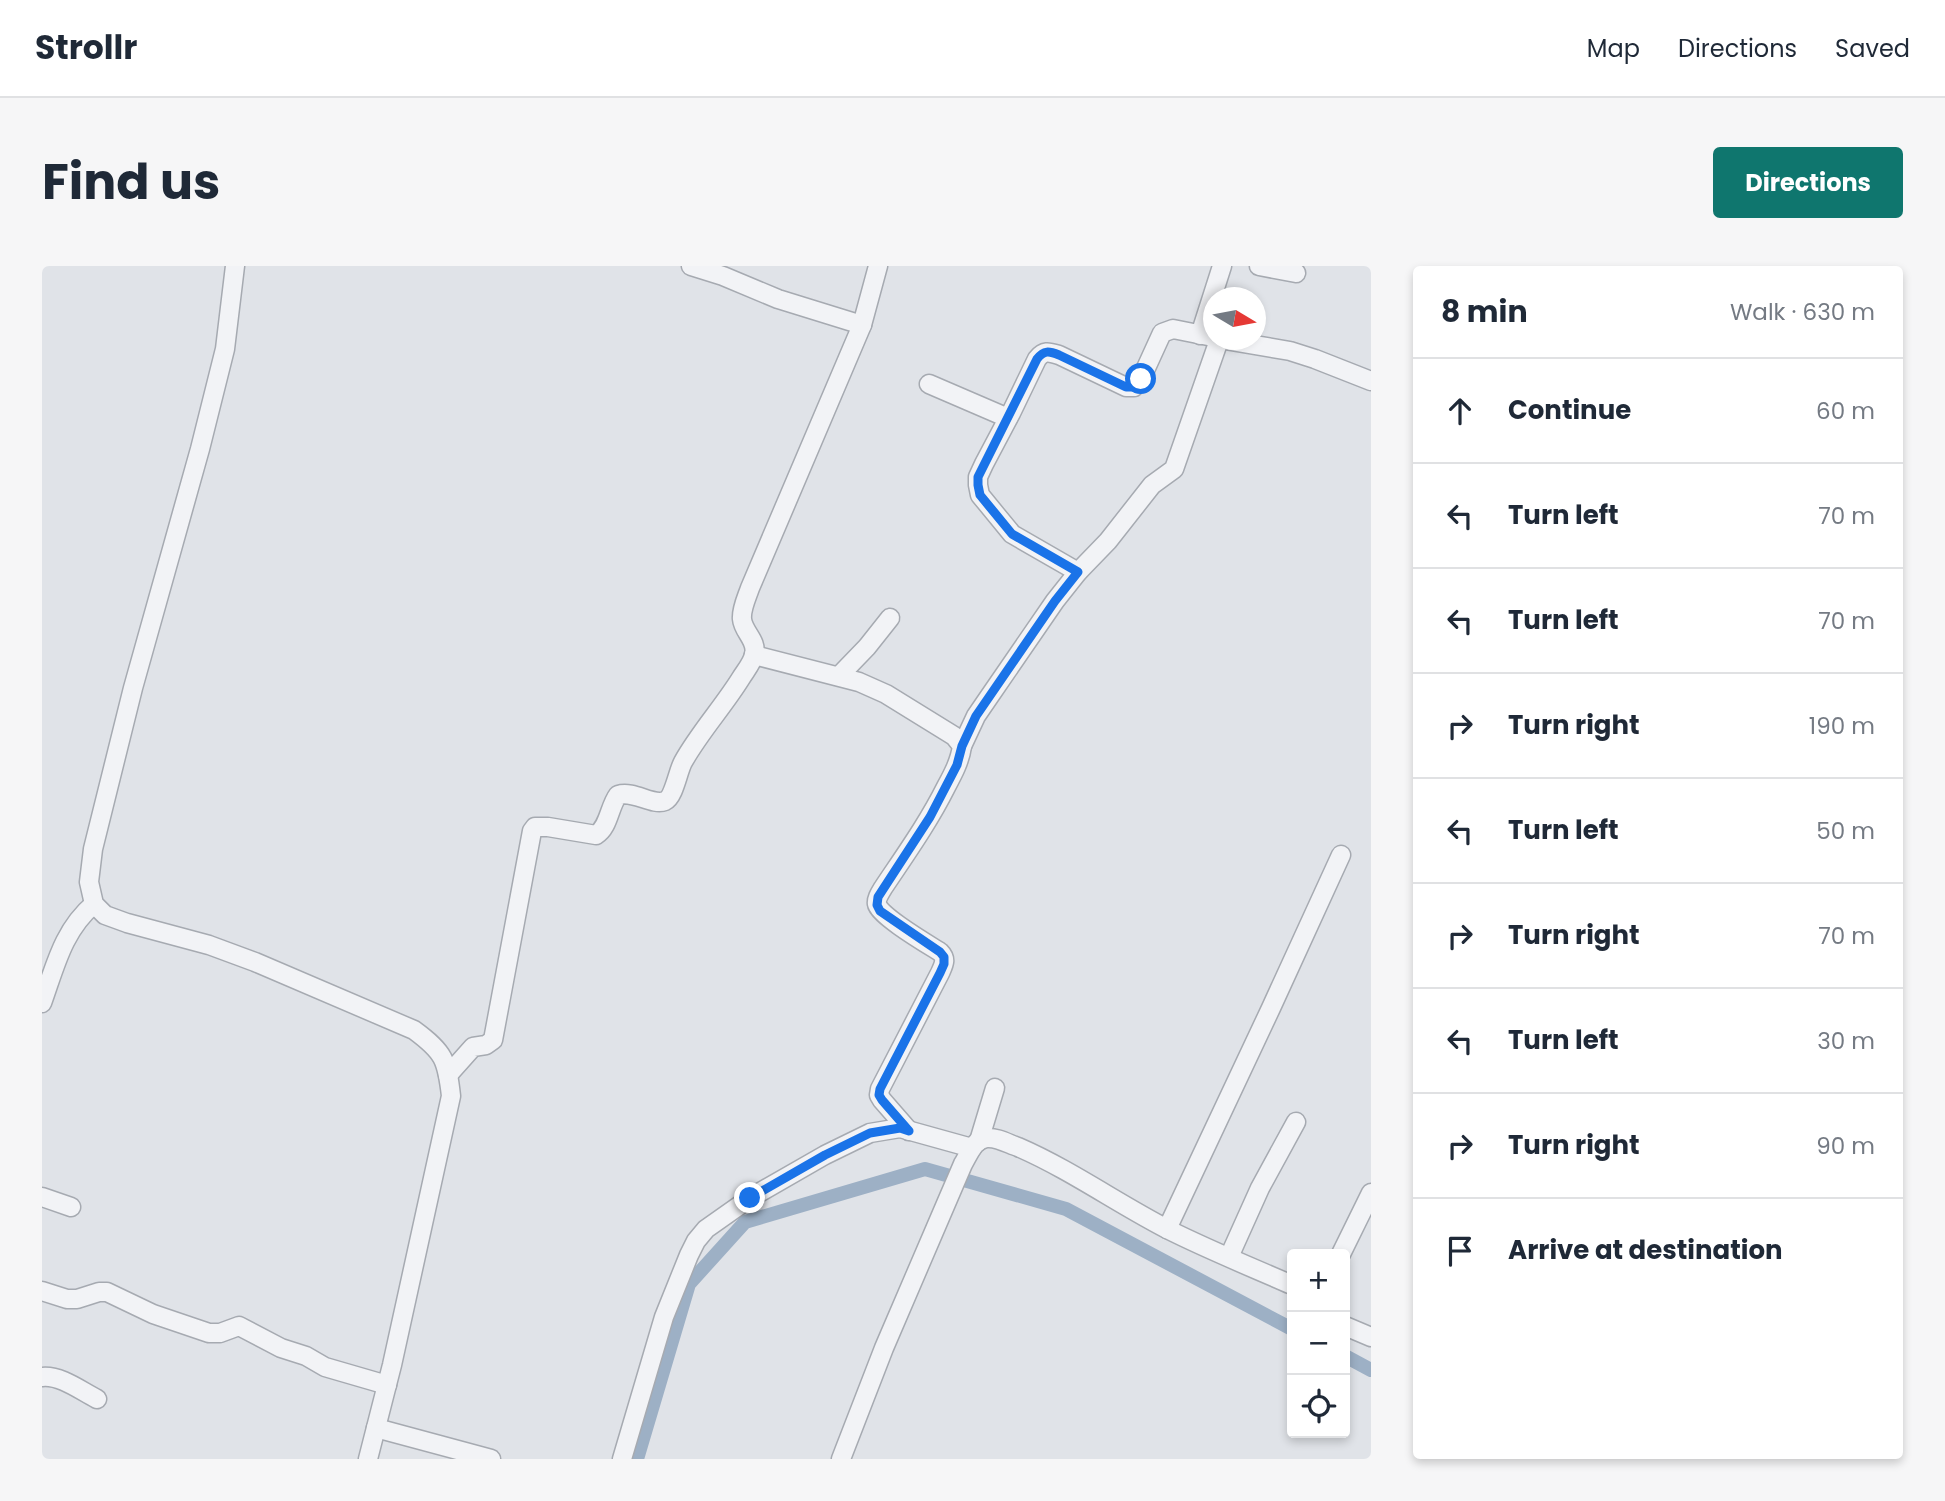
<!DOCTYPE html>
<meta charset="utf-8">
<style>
body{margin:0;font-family:Poppins,sans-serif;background:#f6f6f7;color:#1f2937}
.controls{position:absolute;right:21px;bottom:21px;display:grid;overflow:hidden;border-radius:7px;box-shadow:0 4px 10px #0003}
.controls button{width:63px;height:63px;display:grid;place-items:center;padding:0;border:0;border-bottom:2px solid #e0e1e3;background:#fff;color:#1f2937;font:35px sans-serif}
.compass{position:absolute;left:1161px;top:21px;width:63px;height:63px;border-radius:50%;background:#fff;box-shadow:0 4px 10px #0003;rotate:100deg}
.stop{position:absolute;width:21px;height:21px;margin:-16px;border:5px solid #1a73e8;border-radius:50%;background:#fff}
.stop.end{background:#1a73e8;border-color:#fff;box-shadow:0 2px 7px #0008}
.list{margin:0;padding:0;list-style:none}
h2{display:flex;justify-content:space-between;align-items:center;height:91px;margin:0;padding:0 28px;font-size:30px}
h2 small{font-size:23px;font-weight:400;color:#747a83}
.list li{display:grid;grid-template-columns:46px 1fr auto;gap:21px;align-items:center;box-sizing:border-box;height:105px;padding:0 28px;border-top:2px solid #e0e1e3}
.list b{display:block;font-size:26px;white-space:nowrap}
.list em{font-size:23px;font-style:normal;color:#747a83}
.icon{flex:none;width:38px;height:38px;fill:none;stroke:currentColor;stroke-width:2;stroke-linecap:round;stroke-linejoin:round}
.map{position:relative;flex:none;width:1329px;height:1193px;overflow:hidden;border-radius:7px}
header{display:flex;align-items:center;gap:42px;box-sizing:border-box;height:98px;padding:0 35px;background:#fff;border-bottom:2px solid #e0e1e3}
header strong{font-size:33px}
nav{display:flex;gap:38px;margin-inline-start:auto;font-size:24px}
.intro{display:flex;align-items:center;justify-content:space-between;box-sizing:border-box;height:168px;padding:0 42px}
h1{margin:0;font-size:49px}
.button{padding:18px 32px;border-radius:7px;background:#0f766e;color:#fff;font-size:24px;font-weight:700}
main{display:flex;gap:42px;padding:0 42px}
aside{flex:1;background:#fff;border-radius:7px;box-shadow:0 4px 10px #0003}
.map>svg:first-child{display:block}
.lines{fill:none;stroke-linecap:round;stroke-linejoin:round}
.canal{stroke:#9db0c5;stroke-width:14}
.minor-casing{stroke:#a6aab1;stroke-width:21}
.minor{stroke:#f2f3f6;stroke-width:18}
.route{stroke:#1a73e8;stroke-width:9}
</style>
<header>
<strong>Strollr</strong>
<nav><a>Map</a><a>Directions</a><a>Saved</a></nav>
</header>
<div class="intro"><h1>Find us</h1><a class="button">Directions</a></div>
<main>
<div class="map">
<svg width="1329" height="1193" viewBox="0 0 1329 1193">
<rect width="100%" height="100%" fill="#e0e3e8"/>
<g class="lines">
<g class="canal">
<polyline points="1303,1090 1329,1104"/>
<polyline points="595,1193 647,1018 703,956 883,903 1024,943 1250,1063"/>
</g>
<g class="minor-casing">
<g id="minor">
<path d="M193,0L183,83L158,183L91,422L51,583L47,616L52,638L63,649L85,657L167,679L213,696L372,764C402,786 405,794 409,830L350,1099L326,1193"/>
<polyline points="649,0 681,10 736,33 820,59"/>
<polyline points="1217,0 1254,7"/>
<polyline points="1158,69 1180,0"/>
<polyline points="1183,74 1248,85 1273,93 1329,115"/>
<polyline points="887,118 966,152"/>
<path d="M1036,306L970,268L938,229L936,219V211L942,198L969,147L995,93C1002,84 1007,86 1017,89L1084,121H1092L1099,113L1120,67L1131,63L1171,71"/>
<path d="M712,389L817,416L844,428L912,470L920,480C918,495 911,508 904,521C886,557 863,589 841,622C838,627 834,633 835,638C836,649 887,679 898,686C905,693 902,698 898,707L838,823L837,829L840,834L867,865"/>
<polyline points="797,410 825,381 848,352"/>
<polyline points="920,480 934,450 947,431 1013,335 1036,306 1066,275 1110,219 1132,203 1177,74"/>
<path d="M0,737C13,701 21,664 52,638"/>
<path d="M406,809L431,781L444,779L451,774L490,565L493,561H506L554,569C567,561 567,541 576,529C592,524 610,540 623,535C632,531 636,505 641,496C657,467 681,441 699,412C704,404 711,396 712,388C716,375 701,366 700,353C699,343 705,331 708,322L820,59L836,0"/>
<polyline points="937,875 953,822"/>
<polyline points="0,931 29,941"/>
<polyline points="1125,963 1229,742 1299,589"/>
<polyline points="1299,988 1329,927"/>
<polyline points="1187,991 1218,922 1254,856"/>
<polyline points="0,1025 25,1033 35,1033 57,1026 65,1026 111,1048 167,1067 178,1067 197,1060 239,1082 264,1090 283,1101 345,1119"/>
<polyline points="1303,1060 1329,1071"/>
<path d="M0,1111C19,1109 39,1125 55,1133"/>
<polyline points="334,1162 449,1193"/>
<polyline points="580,1193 622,1051 647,989 654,975 664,963 708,932 783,889 828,867 858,862 930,882"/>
<path d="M799,1193L842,1082L921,898C927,888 932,873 945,872C955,871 967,878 976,881C1029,904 1076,938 1127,964C1167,984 1209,1001 1250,1019"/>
</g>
</g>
<use href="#minor" class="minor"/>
</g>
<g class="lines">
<path class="route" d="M708,932L783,889L828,867L858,862L867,865L840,834L837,829L838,823L898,707L902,698V691L898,686L838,645L835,639L836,631L888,551L915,499L920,480L934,450L1013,335L1036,306L970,268L938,229L936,219V211L995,93C1002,84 1007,85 1017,89L1084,121H1092L1099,113"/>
</g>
</svg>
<div class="controls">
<button>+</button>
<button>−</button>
<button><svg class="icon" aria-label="locate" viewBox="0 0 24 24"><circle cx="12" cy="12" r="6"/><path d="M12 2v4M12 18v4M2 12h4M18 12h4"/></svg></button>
</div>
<svg class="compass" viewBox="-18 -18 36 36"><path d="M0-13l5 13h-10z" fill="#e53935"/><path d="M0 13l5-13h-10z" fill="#747a83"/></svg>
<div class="stop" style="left:1099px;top:113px"></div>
<div class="stop end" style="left:708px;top:932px"></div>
</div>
<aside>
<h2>8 min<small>Walk · 630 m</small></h2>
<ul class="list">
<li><svg class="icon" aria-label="ahead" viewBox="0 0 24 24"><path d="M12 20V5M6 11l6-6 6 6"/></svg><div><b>Continue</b></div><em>60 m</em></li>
<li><svg class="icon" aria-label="left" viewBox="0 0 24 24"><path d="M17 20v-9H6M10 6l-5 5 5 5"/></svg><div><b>Turn left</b></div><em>70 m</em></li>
<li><svg class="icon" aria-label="left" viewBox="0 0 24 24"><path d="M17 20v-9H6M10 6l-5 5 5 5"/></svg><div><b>Turn left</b></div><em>70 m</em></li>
<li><svg class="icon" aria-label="right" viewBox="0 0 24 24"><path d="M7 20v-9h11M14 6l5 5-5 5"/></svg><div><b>Turn right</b></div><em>190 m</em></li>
<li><svg class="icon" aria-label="left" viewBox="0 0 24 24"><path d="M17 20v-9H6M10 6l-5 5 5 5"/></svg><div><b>Turn left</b></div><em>50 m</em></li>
<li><svg class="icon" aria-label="right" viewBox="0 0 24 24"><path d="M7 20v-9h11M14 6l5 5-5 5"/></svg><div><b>Turn right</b></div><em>70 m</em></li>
<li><svg class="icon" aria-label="left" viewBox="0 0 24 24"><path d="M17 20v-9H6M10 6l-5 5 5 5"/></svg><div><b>Turn left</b></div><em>30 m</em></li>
<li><svg class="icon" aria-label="right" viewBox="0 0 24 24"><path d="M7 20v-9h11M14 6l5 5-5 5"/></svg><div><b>Turn right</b></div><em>90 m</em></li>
<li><svg class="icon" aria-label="arrive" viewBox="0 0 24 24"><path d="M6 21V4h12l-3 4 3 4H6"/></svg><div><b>Arrive at destination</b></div></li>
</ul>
</aside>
</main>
